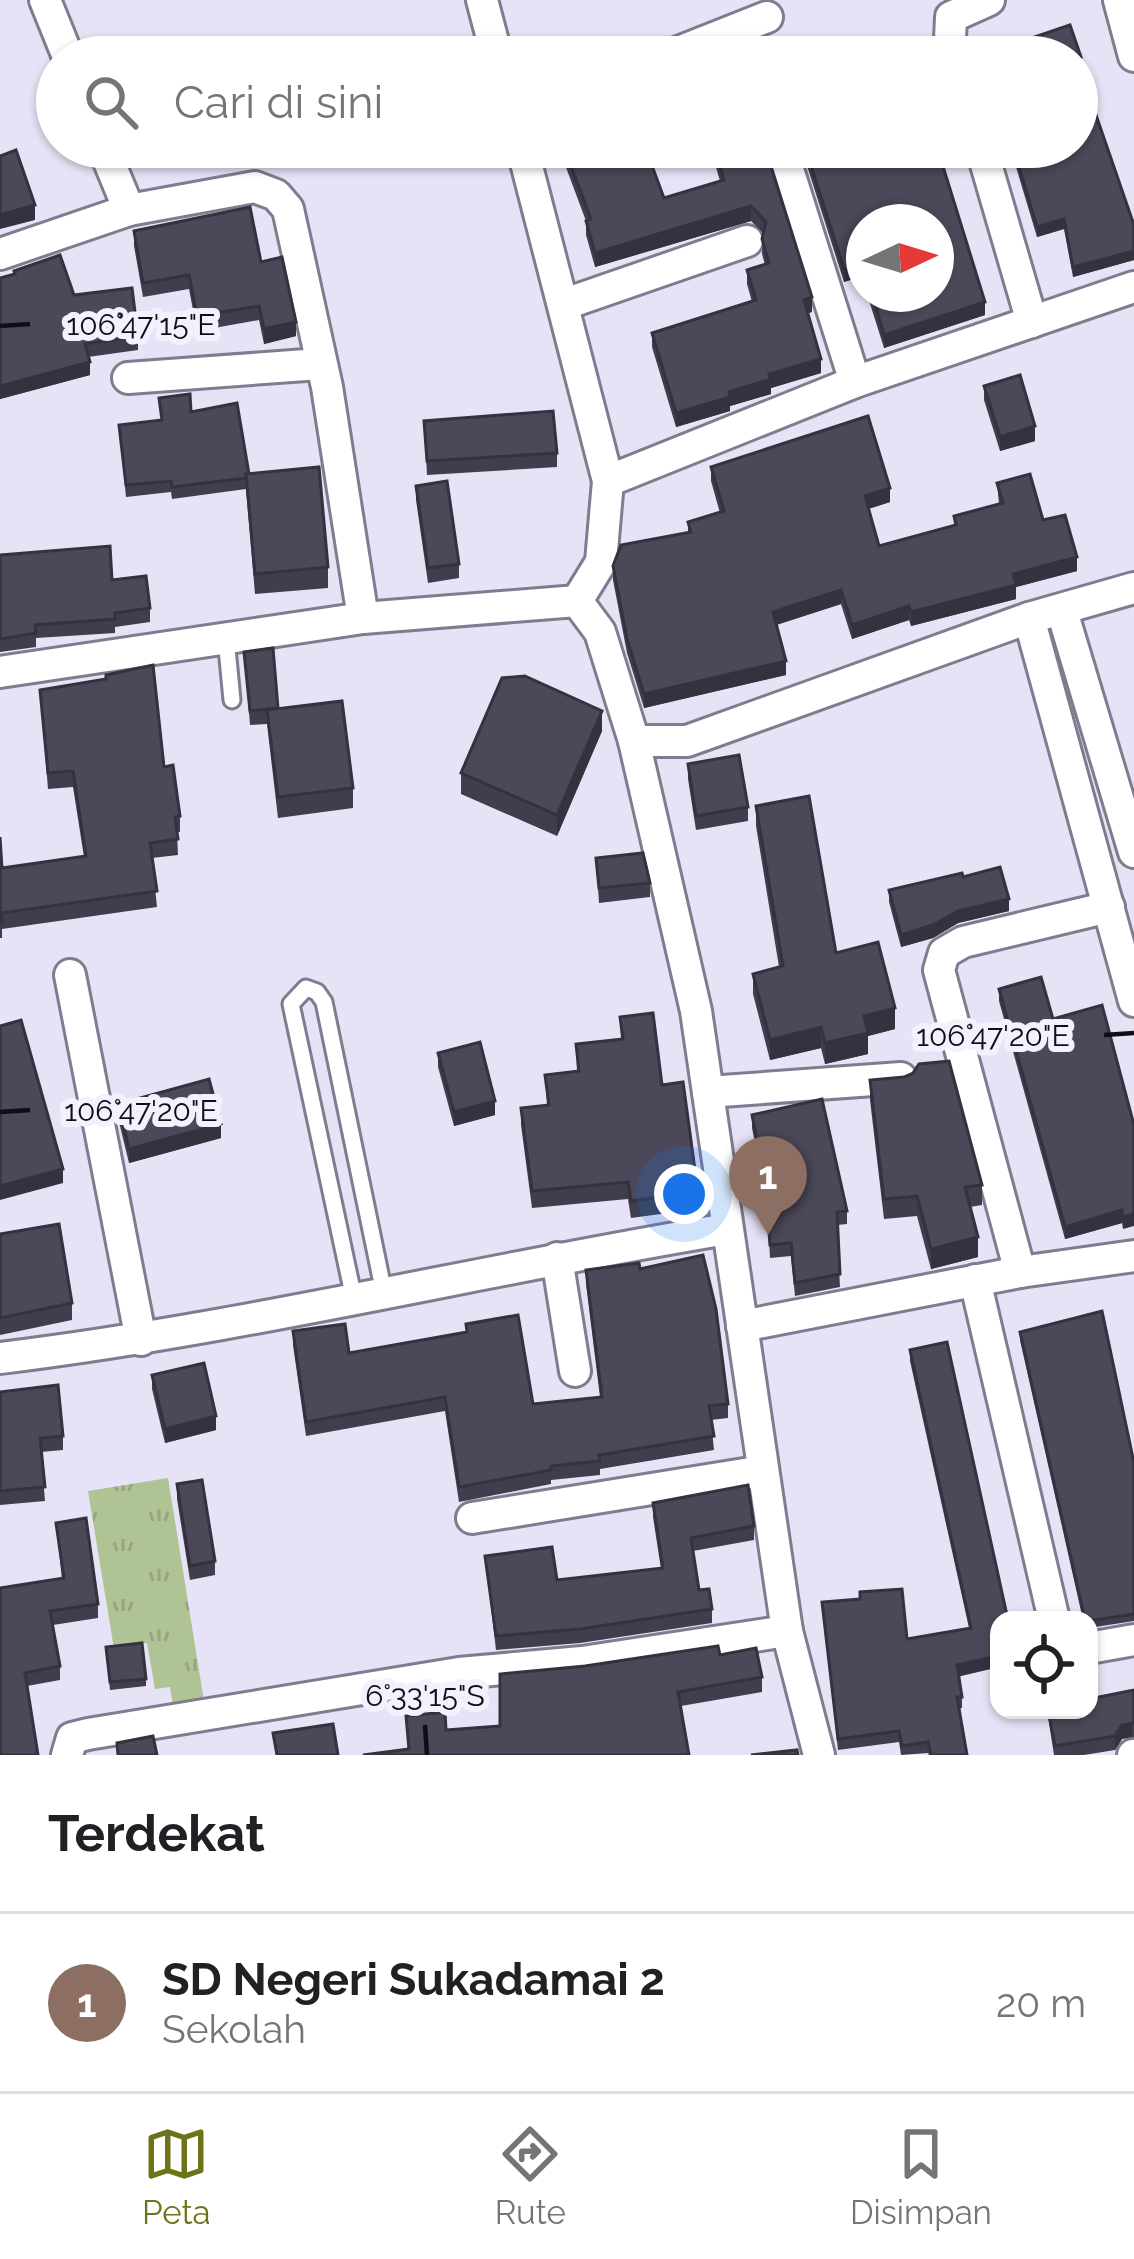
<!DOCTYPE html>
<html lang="id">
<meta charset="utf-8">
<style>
body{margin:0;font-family:Raleway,sans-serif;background:#f2f2f2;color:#202124}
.controls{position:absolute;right:36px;bottom:36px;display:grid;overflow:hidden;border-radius:24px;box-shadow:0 3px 9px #0004}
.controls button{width:108px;height:108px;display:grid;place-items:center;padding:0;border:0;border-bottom:3px solid #e0e0e0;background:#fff;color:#202124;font:60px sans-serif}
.compass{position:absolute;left:846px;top:204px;width:108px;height:108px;border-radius:50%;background:#fff;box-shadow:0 3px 9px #0004;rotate:86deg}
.you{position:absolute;left:684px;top:1194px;width:42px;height:42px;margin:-30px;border:9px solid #fff;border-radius:50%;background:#1a73e8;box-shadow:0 0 0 18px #1a73e833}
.badge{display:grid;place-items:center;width:78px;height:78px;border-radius:50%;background:#6e731a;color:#fff;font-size:39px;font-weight:700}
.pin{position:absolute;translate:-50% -99px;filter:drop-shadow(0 3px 6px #0008)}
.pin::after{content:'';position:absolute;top:63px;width:42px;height:36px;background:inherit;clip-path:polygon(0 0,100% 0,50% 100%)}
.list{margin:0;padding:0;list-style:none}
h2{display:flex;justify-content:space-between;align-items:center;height:156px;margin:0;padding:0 48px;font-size:51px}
h2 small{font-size:39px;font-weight:400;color:#757577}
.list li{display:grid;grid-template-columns:78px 1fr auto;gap:36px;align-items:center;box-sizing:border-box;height:180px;padding:0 48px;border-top:3px solid #e0e0e0}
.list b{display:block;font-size:45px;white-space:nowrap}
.list p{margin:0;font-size:39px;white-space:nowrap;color:#757577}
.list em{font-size:39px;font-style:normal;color:#757577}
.icon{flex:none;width:66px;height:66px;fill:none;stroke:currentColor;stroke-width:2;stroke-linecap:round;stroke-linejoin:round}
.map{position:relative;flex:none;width:1134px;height:1755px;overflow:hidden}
.search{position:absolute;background:#fff;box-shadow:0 3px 9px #0004;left:36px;right:36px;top:36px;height:132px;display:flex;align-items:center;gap:30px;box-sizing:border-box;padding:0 42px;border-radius:66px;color:#757577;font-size:45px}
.sheet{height:336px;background:#fff}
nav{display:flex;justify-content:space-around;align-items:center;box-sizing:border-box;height:168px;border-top:3px solid #e0e0e0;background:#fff;font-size:33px;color:#757577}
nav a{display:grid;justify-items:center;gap:6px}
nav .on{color:#6e731a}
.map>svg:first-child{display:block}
.grass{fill:url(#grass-tufts)}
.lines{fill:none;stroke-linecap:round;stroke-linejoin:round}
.service-casing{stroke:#7e7c8e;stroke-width:21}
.minor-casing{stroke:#7e7c8e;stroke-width:36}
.service{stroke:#fff;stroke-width:15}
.minor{stroke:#fff;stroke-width:30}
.wall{fill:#403e4d}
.shaded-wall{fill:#34323e}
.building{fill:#4b4859;stroke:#34323e;stroke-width:3}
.ticks{fill:none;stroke:#0f0e15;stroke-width:4.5}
.ticks-label{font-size:30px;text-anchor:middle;fill:#0f0e15;stroke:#f3f1fe;stroke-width:12;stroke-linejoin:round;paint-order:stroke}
</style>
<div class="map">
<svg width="1134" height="1755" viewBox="0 0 1134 1755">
<defs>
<pattern id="grass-tufts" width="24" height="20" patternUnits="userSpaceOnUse" patternTransform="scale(3)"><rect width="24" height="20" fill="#b0c395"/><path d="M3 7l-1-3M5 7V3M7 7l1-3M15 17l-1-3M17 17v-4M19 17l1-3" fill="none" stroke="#96a680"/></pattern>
</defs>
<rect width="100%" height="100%" fill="#e6e3f7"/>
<polygon class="grass" points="168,1478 204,1701 173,1706 170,1687 155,1689 147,1643 114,1649 88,1491"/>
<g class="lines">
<g class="service-casing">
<g id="service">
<polyline points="226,638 232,700"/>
<polyline points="354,1299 291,1004 306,988 317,992 324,1002 384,1293"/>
</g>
</g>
<g class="minor-casing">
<g id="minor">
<polyline points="45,0 68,57"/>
<polyline points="482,0 497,57"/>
<polyline points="1119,0 1134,56"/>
<polyline points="666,57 767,17"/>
<polyline points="955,57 950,39 951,17 989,0"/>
<polyline points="103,147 129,210 255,187 276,195 288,209 327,387 363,618"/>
<polyline points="522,147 608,481 601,562 577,601"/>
<polyline points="781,147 855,382"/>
<polyline points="981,147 1032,322"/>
<polyline points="0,254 129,210"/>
<polyline points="565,304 747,241"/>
<polyline points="128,378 320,364"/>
<polyline points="608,481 855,382 1134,287"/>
<polyline points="1062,611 1134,852"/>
<polyline points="1029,618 1134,1001"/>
<polyline points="0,672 363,618 577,601 600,632 634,741 687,741 1029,618 1134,588"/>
<polyline points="634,741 696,1011 787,1631 819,1755"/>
<polyline points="70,975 141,1340"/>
<polyline points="708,1092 901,1078"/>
<polyline points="557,1258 575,1371"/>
<polyline points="1020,1272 939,970 944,953 963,942 1109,907"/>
<polyline points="975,1280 1054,1620"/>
<polyline points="742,1326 1020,1272 1134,1256"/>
<path d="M0,1358C245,1328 484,1269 727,1229"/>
<polyline points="472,1518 763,1471"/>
<polyline points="1089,1648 1134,1640"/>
<polyline points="67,1755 72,1738 88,1734 459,1673 582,1662 787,1631"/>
<polyline points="1133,1755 1134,1755"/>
</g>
</g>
<use href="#service" class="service"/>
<use href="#minor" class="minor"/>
</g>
<g class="wall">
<polygon points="1077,57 1134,225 1134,260 1073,277 1064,229 1037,237 1010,147 1077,147"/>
<polygon points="542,147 645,147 664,198 720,181 710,147 765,147 812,312 808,313 821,373 771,388 771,394 730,406 730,411 676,427 652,347 652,333 752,302 747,284 747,270 765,265 762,254 763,233 751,221 595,267 586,235 586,221 564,162 548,168"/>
<polygon points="801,147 937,147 985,315 884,348 867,294 936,294 864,222 864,283 862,276 844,282"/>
<polygon points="134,231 261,262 296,336 264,344 259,320 197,331 189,289 143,297 134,246"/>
<polygon points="0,278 74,295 138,336 138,350 88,357 90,375 0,399"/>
<polygon points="984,386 1035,441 1000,451 984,400"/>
<polygon points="159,398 191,412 249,474 328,567 328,588 255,594 246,489 172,499 171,492 126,497 119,425 161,420"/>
<polygon points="424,421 557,453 557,467 427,475"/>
<polygon points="711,467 890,502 868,509 879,546 954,526 954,516 999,504 997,483 1043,520 1077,571 1016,587 1016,599 911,626 909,620 852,639 841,604 776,625 786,675 644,708 627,653 613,580 613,566 688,532 688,522 720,513 711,481"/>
<polygon points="416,486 459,564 459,578 428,583 416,500"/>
<polygon points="0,555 112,580 150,608 150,622 115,627 115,633 36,638 36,647 0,652"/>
<polygon points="244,652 278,709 353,788 353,808 278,818 267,724 250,725"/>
<polygon points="40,690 164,767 180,816 180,832 177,832 178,855 152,858 157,907 2,929 2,938 0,938 0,837 2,868 84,857 73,787 48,789"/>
<polygon points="602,731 557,836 461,794 461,773"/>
<polygon points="688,764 748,807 748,821 696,830 688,779"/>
<polygon points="756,806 836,953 895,1029 868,1036 868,1054 825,1064 821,1048 770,1060 753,994 753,974 779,967 756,826"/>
<polygon points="596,858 650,883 650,897 599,903"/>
<polygon points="963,877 1009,911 958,923 933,938 901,947 889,902 889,890"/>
<polygon points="999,989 1053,1019 1134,1125 1123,1229 1122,1223 1065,1239 999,1001"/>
<polygon points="620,1017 662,1085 698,1192 698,1209 631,1218 628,1199 532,1208 521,1125 521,1108 547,1105 545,1075 577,1072 576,1044 621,1039"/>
<polygon points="438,1053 495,1115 454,1126 438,1067"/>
<polygon points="870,1080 982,1185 982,1205 970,1207 978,1257 931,1269 917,1216 884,1219 870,1100"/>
<polygon points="118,1104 221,1138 129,1163 118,1118"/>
<polygon points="752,1115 847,1211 847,1224 837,1225 840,1287 795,1296 791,1256 770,1258 768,1219 772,1219 765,1151 757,1153 752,1128"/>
<polygon points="0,1234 72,1303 72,1320 0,1335"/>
<polygon points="640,1269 728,1404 728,1418 711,1420 714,1450 600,1469 600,1475 551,1480 551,1484 459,1502 445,1411 306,1436 293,1345 293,1331 349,1353 466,1332 466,1324 533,1404 600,1397 586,1284 586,1270"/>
<polygon points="1020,1332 1134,1463 1134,1621 1089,1628 1089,1620 1083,1620 1020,1340"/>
<polygon points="910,1350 999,1620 999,1667 958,1676 962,1697 962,1708 959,1709 967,1755 929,1755 928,1753 901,1755 899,1742 838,1750 822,1602 907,1639 969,1628 910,1361"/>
<polygon points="152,1375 216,1430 165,1443 152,1389"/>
<polygon points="0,1392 63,1436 63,1450 41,1452 45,1501 0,1505"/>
<polygon points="177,1484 215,1561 215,1575 190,1580 177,1499"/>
<polygon points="653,1503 754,1526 754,1540 693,1551 699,1590 712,1609 712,1623 580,1643 496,1650 485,1556 557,1580 661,1569 653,1517"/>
<polygon points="56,1523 98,1604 98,1618 53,1625 60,1666 60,1680 27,1686 0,1588 62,1579"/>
<polygon points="106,1654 146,1679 146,1686 110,1690"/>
<polygon points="720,1655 762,1677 762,1692 681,1706 408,1749 406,1716 446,1730 500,1726"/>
<polygon points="1134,1690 1134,1737 1122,1739 1115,1750 1084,1755 1054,1755 1047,1710"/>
</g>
<g class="shaded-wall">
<polygon points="564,148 564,162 548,168 548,154"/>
<polygon points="35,205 35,220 0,229 0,215"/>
<polygon points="751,206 751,221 595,267 595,253"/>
<polygon points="1064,219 1064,229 1037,237 1037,227"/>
<polygon points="1134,251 1134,260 1073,277 1073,267"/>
<polygon points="862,263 862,276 844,282 844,269"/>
<polygon points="812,297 812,312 804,314 804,300"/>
<polygon points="985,302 985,315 884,348 884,335"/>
<polygon points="296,322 296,336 264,344 264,329"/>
<polygon points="821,359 821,373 771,388 771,394 730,406 730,411 676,427 676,413 769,374"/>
<polygon points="90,362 90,375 0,399 0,386"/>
<polygon points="1035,426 1035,441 1000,451 1000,437"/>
<polygon points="890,488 890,502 865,510 865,496"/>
<polygon points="1077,557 1077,571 1016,587 1016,599 911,626 911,612 1013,574"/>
<polygon points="841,590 841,604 773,626 773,612"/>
<polygon points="909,606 909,620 852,639 852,625"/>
<polygon points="786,661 786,675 644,708 644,694"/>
<polygon points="602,711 602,731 557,836 557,815"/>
<polygon points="1009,899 1009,911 958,923 933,938 901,947 901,935 958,911"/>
<polygon points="895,1008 895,1029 868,1036 868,1054 825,1064 825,1043 864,1016"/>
<polygon points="821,1027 821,1048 770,1060 770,1040"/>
<polygon points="495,1101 495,1115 454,1126 454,1112"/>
<polygon points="221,1124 221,1138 129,1163 129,1149"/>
<polygon points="765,1138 765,1151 757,1153 757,1140"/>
<polygon points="63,1169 63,1183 0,1200 0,1186"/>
<polygon points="1122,1210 1122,1223 1065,1239 1065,1227"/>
<polygon points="1134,1214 1134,1226 1123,1229 1123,1217"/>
<polygon points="978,1237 978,1257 931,1269 931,1249"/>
<polygon points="216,1416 216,1430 165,1443 165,1429"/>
<polygon points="999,1656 999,1667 957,1677 957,1665"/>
<polygon points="1132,1722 1132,1736 1122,1739 1115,1750 1115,1736 1122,1725"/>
</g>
<g class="building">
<polygon points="1070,25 1081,57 985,57 984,54"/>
<polygon points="1077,60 1134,225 1134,251 1073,267 1064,219 1037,227 1013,147 1077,147"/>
<polygon points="546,147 645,147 664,198 724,180 714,147 765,147 812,297 804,300 821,359 769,374 771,379 729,392 730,397 676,413 652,333 756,300 747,270 769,263 762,239 766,222 751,206 595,253 586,221 591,219 564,148 548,154"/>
<polygon points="805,147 937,147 985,302 884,335 872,294 936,294 936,222 864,222 864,270 862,263 844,269"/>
<polygon points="16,150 35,205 0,215 0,156"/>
<polygon points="250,207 261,262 282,257 296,322 264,329 259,306 197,316 189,275 143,283 134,231"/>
<polygon points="60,255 74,295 132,288 138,336 85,344 90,362 0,386 0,278 15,274 14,271"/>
<polygon points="1020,375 1035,426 1000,437 984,386"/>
<polygon points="190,394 191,412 237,403 249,474 246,474 246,478 172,487 171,481 126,485 119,425 162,420 159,398"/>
<polygon points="553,411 557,453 427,461 424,421"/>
<polygon points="868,416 890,488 865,496 879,546 956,525 954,516 1003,503 997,483 1030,474 1043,520 1065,515 1077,557 1013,574 1016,585 911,612 909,606 852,625 841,590 773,612 786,661 644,694 627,639 613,566 621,545 691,532 688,522 724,511 711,467"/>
<polygon points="319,467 328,567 255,574 246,474"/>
<polygon points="447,481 459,564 428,568 416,486"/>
<polygon points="110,546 112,580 146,576 150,608 115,613 115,619 35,625 36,633 0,639 0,555"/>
<polygon points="273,648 278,708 250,711 244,652"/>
<polygon points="153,665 164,767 173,765 180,816 175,817 178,839 150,843 157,891 1,913 2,922 0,922 0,837 2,868 86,856 73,771 48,773 40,690 106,679 106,675"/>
<polygon points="525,676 602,711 557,815 461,773 502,678"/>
<polygon points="342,701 353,788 278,797 267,710"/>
<polygon points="739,755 748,807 696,816 688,764"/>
<polygon points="809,796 836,953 878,942 895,1008 864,1016 868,1033 825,1043 821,1027 770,1040 753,974 783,966 756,806"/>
<polygon points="643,853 650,883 599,888 596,858"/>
<polygon points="1000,867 1009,899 958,911 933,925 901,935 889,890 962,873 963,877"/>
<polygon points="1041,977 1053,1019 1102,1005 1134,1125 1134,1214 1123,1217 1122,1210 1065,1227 999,989"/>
<polygon points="653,1013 662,1085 683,1082 698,1192 631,1201 628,1182 532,1191 521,1108 549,1105 545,1075 579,1071 576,1044 623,1039 620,1017"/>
<polygon points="21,1020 63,1169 0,1186 0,1026"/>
<polygon points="480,1042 495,1101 454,1112 438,1053"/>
<polygon points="949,1061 982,1185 965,1187 978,1237 931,1249 917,1196 884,1199 870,1080 904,1077 913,1073 919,1064"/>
<polygon points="209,1079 221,1124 129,1149 118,1104"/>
<polygon points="822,1099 847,1211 837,1212 840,1274 795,1283 791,1243 770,1245 768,1219 774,1219 765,1138 757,1140 752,1115"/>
<polygon points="59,1224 72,1303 0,1318 0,1234"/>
<polygon points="703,1255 716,1309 728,1404 709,1406 714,1436 599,1455 600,1461 551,1466 551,1470 459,1487 445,1397 306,1422 293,1331 345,1324 349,1353 467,1332 466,1324 518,1315 533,1404 602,1397 586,1270 639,1263 640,1269"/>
<polygon points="1102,1311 1134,1463 1134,1614 1089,1621 1085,1620 1020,1332"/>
<polygon points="947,1342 1008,1620 999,1620 999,1656 957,1665 962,1697 957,1697 967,1755 931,1755 928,1742 902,1746 899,1731 838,1739 822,1602 860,1599 860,1592 902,1589 907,1639 971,1628 910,1350"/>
<polygon points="204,1363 216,1416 165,1429 152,1375"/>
<polygon points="58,1385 63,1436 40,1438 45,1487 0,1491 0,1392"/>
<polygon points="202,1480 215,1561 190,1566 177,1484"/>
<polygon points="748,1485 754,1526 691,1538 699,1590 709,1589 712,1609 580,1629 496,1636 485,1556 552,1547 557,1580 663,1568 653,1503"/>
<polygon points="86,1518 98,1604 50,1611 60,1666 25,1673 38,1755 0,1755 0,1588 64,1578 56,1523"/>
<polygon points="142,1643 146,1679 110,1682 106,1647"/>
<polygon points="718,1646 720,1655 756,1648 762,1677 678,1692 689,1755 363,1755 409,1749 406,1716 445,1712 446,1730 500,1726 500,1674 585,1666"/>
<polygon points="1134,1690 1134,1723 1122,1725 1115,1736 1055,1746 1048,1710 1089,1710 1089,1699"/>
<polygon points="333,1724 338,1755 277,1755 273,1733"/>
<polygon points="153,1736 157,1755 118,1755 117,1743"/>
<polygon points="797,1750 798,1755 751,1755"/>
</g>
<path class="ticks" d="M0,326L30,324M1104,1035L1134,1033M0,1112L30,1110M425,1725L427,1755"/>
<g class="ticks-label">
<text x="141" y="335">106°47'15"E</text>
<text x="993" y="1046">106°47'20"E</text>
<text x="141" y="1121">106°47'20"E</text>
<text x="425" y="1706">6°33'15"S</text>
</g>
</svg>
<div class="controls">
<button><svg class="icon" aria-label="locate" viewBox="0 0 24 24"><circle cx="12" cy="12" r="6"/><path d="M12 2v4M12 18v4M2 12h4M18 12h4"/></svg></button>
</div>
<svg class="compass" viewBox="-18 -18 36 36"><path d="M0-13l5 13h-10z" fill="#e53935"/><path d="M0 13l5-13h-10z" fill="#757577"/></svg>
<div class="you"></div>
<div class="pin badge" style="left:768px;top:1235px;background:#8d6e63">1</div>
<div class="search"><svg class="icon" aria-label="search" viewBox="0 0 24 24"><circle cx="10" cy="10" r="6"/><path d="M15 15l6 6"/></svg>Cari di sini</div>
</div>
<section class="sheet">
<h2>Terdekat<small></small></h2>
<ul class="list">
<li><span class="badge" style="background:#8d6e63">1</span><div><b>SD Negeri Sukadamai 2</b><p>Sekolah</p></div><em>20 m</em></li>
</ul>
</section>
<nav>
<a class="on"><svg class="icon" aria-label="map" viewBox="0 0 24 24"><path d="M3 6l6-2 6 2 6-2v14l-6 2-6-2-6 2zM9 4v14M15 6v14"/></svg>Peta</a>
<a><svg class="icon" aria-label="directions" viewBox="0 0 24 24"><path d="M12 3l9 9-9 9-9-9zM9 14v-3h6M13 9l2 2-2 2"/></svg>Rute</a>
<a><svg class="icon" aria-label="saved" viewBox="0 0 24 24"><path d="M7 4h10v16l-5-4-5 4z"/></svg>Disimpan</a>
</nav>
